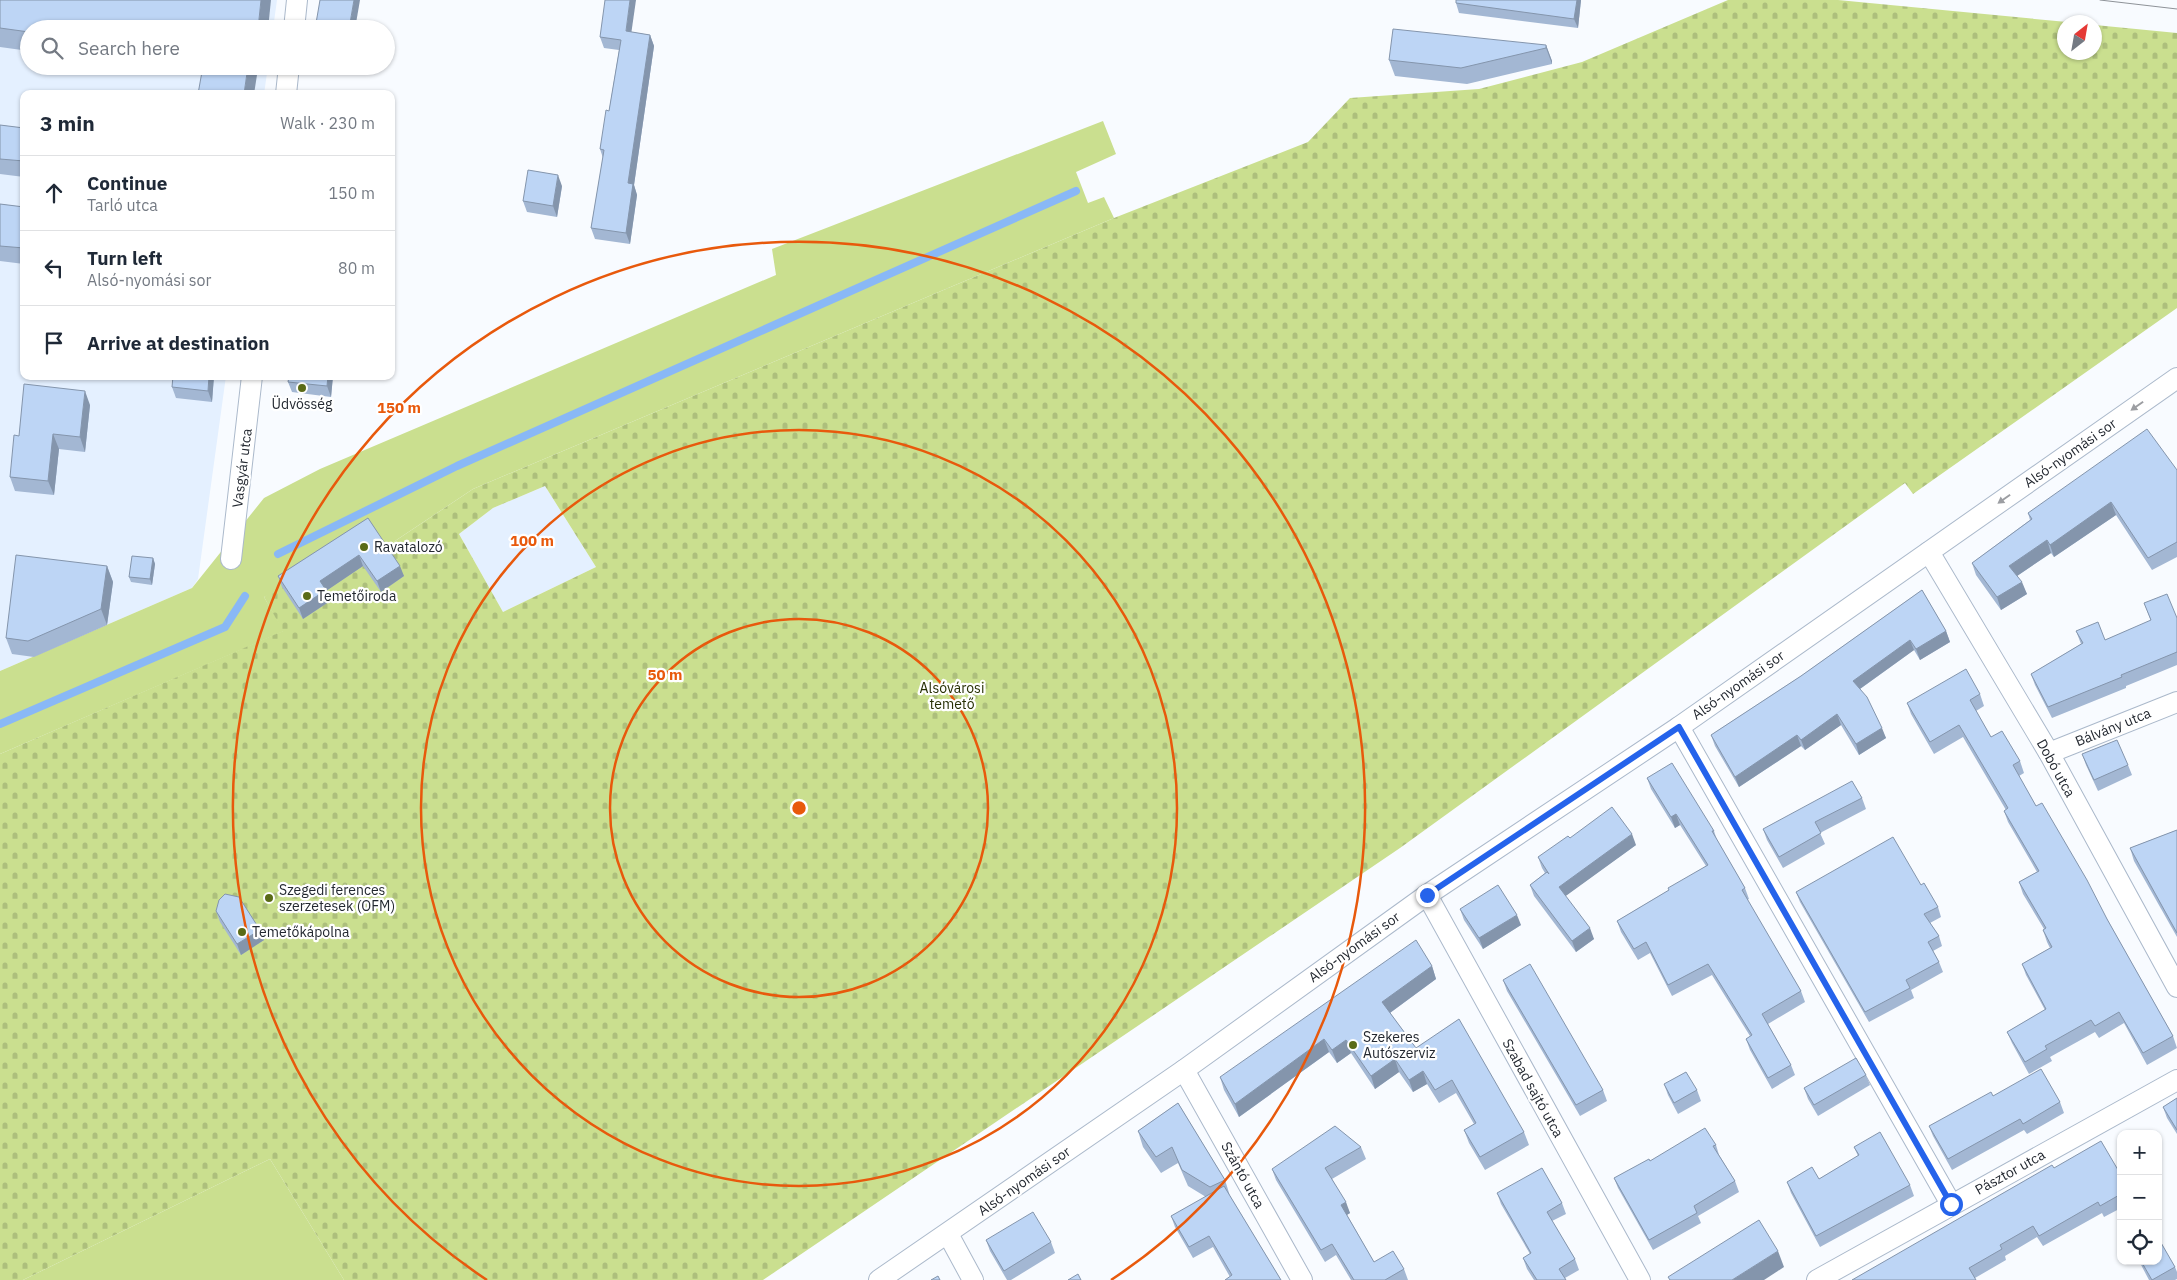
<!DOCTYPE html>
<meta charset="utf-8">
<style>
body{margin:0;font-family:"IBM Plex Sans",sans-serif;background:#f6f6f7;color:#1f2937}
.controls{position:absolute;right:15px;bottom:15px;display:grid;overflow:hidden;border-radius:10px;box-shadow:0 1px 4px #0004}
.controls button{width:45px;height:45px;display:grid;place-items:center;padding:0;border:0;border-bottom:1px solid #e0e1e3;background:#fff;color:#1f2937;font:25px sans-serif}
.compass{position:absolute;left:2057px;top:15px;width:45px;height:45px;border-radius:50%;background:#fff;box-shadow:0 1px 4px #0004;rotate:31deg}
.stop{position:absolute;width:15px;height:15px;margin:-11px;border:4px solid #2563eb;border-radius:50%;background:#fff}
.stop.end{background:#2563eb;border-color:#fff;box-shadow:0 1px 5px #0008}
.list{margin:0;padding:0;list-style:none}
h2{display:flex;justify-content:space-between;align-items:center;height:65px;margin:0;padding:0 20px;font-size:21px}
h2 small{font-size:16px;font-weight:400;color:#747a83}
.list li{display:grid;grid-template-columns:32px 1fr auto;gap:15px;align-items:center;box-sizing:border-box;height:75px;padding:0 20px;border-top:1px solid #e0e1e3}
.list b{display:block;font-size:19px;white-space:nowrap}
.list p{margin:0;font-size:16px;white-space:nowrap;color:#747a83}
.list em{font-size:16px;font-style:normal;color:#747a83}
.icon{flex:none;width:28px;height:28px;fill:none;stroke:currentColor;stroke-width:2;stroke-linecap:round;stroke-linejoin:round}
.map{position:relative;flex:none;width:2177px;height:1280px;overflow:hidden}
.search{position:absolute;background:#fff;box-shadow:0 1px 4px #0004;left:20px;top:20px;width:375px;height:55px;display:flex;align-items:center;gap:12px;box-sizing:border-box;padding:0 18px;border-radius:28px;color:#747a83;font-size:19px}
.panel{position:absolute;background:#fff;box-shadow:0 1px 4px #0004;left:20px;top:90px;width:375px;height:290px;border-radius:10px}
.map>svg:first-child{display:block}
.built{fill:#e4f0ff}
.green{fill:#cadf8f}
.cemetery{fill:url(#cemetery-stones);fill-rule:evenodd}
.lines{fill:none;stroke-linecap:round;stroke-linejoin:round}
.stream{stroke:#89b8f6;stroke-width:8}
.street-casing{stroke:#abb9cb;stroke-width:22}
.street{stroke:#fff;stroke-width:20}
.tram{stroke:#8e9298;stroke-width:1}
.wall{fill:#a3b7d3}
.shaded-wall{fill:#8495ac}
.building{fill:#bdd5f5;stroke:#8495ac}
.oneway{fill:#9c9ea2}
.route{stroke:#2563eb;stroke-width:6}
.ring{fill:none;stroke:#e8590c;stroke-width:2.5}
.poi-dot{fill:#5a6b17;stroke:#fff;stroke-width:2}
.labels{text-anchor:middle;stroke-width:4.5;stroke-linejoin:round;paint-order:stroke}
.poi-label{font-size:14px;fill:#232830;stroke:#fff;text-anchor:start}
.street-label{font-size:14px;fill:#232830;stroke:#fff}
.park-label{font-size:14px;fill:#262f04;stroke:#fff}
.centre{fill:#e8590c;stroke:#fff;stroke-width:2.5}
.ring-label{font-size:15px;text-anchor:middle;font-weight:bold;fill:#e8590c;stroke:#fff;stroke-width:4.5;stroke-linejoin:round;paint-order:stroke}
</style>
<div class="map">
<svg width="2177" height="1280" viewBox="0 0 2177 1280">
<defs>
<pattern id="cemetery-stones" width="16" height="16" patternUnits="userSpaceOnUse" patternTransform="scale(1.25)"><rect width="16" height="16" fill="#cadf8f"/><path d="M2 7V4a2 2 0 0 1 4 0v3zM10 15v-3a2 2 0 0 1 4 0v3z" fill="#adbf7c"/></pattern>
</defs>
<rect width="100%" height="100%" fill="#f8fbff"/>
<g class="built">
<polygon points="0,0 277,0 273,29 29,29 29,66 268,66 264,94 24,94 24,376 226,376 198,579 192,588 0,671"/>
<polygon points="545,486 596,567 503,612 459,534 493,508"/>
</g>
<g class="green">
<polygon points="1103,121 1116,154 1076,172 1088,203 1104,197 1114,218 473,489 386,547 264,597 284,631 0,754 0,671 192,588 264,498 320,469 776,275 772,249"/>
<polygon points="270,1159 344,1280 23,1280"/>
</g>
<path class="cemetery" d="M1728,0H1838L2067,22H2064V52H2094L2095,25L2177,33V308L1913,494L1905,483L1400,848L763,1280H344L270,1159L23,1280H0V754L283,631L264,597L371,525L386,547L473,489L1114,218L1308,142L1350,98L1479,89L1582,62ZM545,486L596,567L503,612L459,534L493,508Z"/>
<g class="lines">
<g class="stream">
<polyline points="278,554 457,466 1076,191"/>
<polyline points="0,724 225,627 245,596"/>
</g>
<g class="street-casing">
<g id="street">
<polyline points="294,29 297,0"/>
<polyline points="286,94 289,66"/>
<polyline points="1929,552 2049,753 2177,987"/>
<polyline points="231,559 252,376"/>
<polyline points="1679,727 1951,1204"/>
<polyline points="2049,753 2177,702"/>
<polyline points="1427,895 1640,1280"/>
<polyline points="1184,1070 1302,1280"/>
<polyline points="948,1234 973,1280"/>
<polyline points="879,1280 1184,1070 1427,895 1679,727 2177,378"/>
<polyline points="1817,1280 2177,1080"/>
</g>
</g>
<use href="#street" class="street"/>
<polyline class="tram" points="2100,0 2177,9"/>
</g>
<g class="wall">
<polygon points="0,0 29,29 29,51 0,47"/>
<polygon points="1456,0 1581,0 1578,28 1459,13 1456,3"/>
<polygon points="631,32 650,35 654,46 634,185 637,195 630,244 595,239 591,228 603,158 600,149 609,111 619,50 604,48 600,37"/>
<polygon points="1546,45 1552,61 1552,64 1467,84 1395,76 1389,60"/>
<polygon points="190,66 263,66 262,75"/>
<polygon points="0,125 24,128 24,177 0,174"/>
<polygon points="562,186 557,217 527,212 523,201"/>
<polygon points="0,204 24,207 24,264 0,261"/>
<polygon points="173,376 214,376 212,402 176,398 172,387"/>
<polygon points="289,376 333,376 331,397 292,392 288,382"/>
<polygon points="90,405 85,452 59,449 54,495 15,491 10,477 19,436"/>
<polygon points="2177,470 2177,557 2152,570 2116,515 2054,557 2051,553 2017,576 2027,594 2001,610 1976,575 1972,563 2030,520 2028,513"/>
<polygon points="368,518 404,576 381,592 363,566 326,591 330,601 303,619 282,587 278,576"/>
<polygon points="153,558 155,564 152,585 131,582 129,577"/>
<polygon points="107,566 113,582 107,625 34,657 12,654 6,638"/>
<polygon points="1922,590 1946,631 1950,642 1920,660 1914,650 1860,689 1886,738 1859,755 1841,725 1805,750 1801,746 1739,787 1715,746 1711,735 1801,676"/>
<polygon points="2144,603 2177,618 2177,665 2126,686 2126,688 2052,718 2035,685 2031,674 2081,644 2076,631 2105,640 2151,621"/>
<polygon points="1980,694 1984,706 1976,711 1991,737 2020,761 2024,773 2019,776 2036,806 2107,919 2173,1036 2177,1048 2147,1065 2124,1023 2099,1038 2095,1032 2050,1057 2052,1061 2029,1074 2012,1043 2007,1032 2045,1010 2026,975 2022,964 2050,948 2047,942 2043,930 2044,929 2023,894 2019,882 2037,872 2008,822 2004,811 2006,810 1963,737 1934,754 1911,714 1907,703"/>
<polygon points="2082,754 2128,765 2132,775 2098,791 2086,765"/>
<polygon points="1647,778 1714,831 1717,840 1745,888 1749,899 1747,900 1801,991 1805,1002 1768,1024 1791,1065 1795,1075 1772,1089 1750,1050 1746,1039 1750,1036 1712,975 1672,996 1650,953 1638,960 1621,932 1617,921 1669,890 1706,866 1680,825 1675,828 1651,789"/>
<polygon points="1862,798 1866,809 1820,833 1825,844 1783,868 1767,840 1763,829"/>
<polygon points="2177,830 2177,937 2134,861 2130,848"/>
<polygon points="1570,838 1636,845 1565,896 1594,939 1576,952 1534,896 1530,885 1545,873 1542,868 1538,857"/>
<polygon points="1921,885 1938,907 1941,917 1930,923 1939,936 1942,946 1933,951 1939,962 1943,972 1911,990 1914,998 1869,1022 1800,902 1796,892"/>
<polygon points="1460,909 1521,925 1483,949 1464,920"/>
<polygon points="216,911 260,930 264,940 241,955 220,922"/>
<polygon points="1432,966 1436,979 1390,1013 1416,1048 1524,1132 1529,1145 1485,1170 1469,1143 1464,1130 1474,1124 1456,1093 1439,1103 1427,1084 1413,1092 1399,1072 1375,1089 1351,1053 1337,1063 1329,1052 1239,1117 1224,1090 1220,1077"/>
<polygon points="1503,980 1603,1090 1607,1101 1580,1116 1507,991"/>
<polygon points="1866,1075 1870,1085 1818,1116 1808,1099 1804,1088"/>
<polygon points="1664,1084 1697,1090 1701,1101 1678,1114 1668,1095"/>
<polygon points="1993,1096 2060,1102 2064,1113 2027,1134 2024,1130 1952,1170 1933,1136 1929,1126"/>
<polygon points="2177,1098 2177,1134 2167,1118 2163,1107"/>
<polygon points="1178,1103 1225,1180 1230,1196 1281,1280 1230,1277 1213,1247 1193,1258 1175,1227 1171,1216 1206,1197 1188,1186 1178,1163 1161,1173 1143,1147 1138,1131"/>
<polygon points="1716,1145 1719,1155 1735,1181 1739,1192 1698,1216 1701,1223 1653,1250 1618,1188 1614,1178 1650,1161"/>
<polygon points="1361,1147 1366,1159 1332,1179 1350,1213 1347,1215 1374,1262 1404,1269 1408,1280 1351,1280 1336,1255 1325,1262 1276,1180 1272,1169"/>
<polygon points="1854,1147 1910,1185 1914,1196 1820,1247 1791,1193 1787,1182 1819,1179 1858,1156"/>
<polygon points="2054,1168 2121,1175 2121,1208 2104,1217 2102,1213 2043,1246 2037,1237 2005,1256 2006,1260 1975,1278 1852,1280"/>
<polygon points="1497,1193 1562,1203 1566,1214 1552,1221 1575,1259 1579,1270 1565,1278 1566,1280 1534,1280 1527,1269 1523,1258 1530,1254 1501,1204"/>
<polygon points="986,1240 1051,1242 1055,1253 1011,1280 1007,1280 990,1251"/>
<polygon points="2139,1261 2158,1261 2175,1267 2177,1272 2177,1279 2175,1280 2149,1280"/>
</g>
<g class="shaded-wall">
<polygon points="261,0 271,0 268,29 258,29"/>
<polygon points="354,0 360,0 355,29 349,29"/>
<polygon points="630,0 636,0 630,42 626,31"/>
<polygon points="1577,0 1581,0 1578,28 1574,19"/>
<polygon points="650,35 654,46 634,185 637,195 630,244 626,233 628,183"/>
<polygon points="1546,45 1552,61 1552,64 1546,48"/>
<polygon points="248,66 254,66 257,75 254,94 244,94"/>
<polygon points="258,66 263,66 262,75"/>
<polygon points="558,175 562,186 557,217 553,206"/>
<polygon points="209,376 214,376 212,402 208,391"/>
<polygon points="328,376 333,376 331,397 327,386"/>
<polygon points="85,391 90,405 85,452 80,437"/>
<polygon points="53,434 59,449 54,495 48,481"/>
<polygon points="2111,502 2116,515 2054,557 2050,545"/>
<polygon points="2047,540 2051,553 2014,578 2009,566"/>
<polygon points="359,555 363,566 326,591 330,601 303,619 299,608 320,581"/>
<polygon points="153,558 155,564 152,585 150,579"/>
<polygon points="107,566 113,582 107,625 101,609"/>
<polygon points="400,566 404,576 381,592 377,581"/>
<polygon points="2022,582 2027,594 2001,610 1997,597"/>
<polygon points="1946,631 1950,642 1920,660 1916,649"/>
<polygon points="1910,640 1914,650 1857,691 1853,681"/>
<polygon points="1837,714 1841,725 1805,750 1801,740"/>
<polygon points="1882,728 1886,738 1859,755 1856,744"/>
<polygon points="1797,735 1801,746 1739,787 1735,777"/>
<polygon points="1676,814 1680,825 1675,828 1671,817"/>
<polygon points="1632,834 1636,845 1563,898 1559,887"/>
<polygon points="1517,915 1521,925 1483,949 1479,938"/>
<polygon points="1590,928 1594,939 1576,952 1572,941"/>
<polygon points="260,930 264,940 241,955 237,944"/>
<polygon points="1432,966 1436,979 1387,1015 1382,1002"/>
<polygon points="1324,1039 1329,1052 1239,1117 1235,1104"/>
<polygon points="1346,1040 1351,1053 1337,1063 1332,1050"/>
<polygon points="1395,1059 1399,1072 1375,1089 1371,1076"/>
<polygon points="1423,1071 1427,1084 1413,1092 1409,1080"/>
<polygon points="1346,1202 1350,1213 1345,1216 1341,1205"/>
<polygon points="1778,1251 1784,1267 1764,1280 1732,1280"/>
</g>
<g class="building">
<polygon points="0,0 261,0 258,29 29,29 29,32 0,28"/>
<polygon points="320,0 354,0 349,29 315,29"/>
<polygon points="605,0 630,0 626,31 650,35 628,183 633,184 626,233 591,228 604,150 600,149 606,110 609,111 621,40 600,37"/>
<polygon points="1456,0 1577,0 1574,19 1456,3"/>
<polygon points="1393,29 1546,45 1546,48 1461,68 1389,60"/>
<polygon points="203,66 248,66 244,94 198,94"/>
<polygon points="0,125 24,128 24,161 0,159"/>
<polygon points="528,170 558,175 553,206 523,201"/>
<polygon points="0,204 24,207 24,248 0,246"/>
<polygon points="173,376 209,376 208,391 172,387"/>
<polygon points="289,376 328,376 327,386 288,382"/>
<polygon points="24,384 85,391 80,437 53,434 48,481 10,477 14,435 19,436"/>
<polygon points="2147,429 2177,470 2177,542 2148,558 2111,502 2050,545 2047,540 2009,566 2022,582 1997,597 1972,563 2032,519 2028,513"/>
<polygon points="368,518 400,566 377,581 359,555 320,581 326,590 299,608 278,576"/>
<polygon points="16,555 107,566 101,609 28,641 6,638"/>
<polygon points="132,556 153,558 150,579 129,577"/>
<polygon points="1922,590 1946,631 1916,649 1910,640 1853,681 1867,697 1882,728 1856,744 1837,714 1801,740 1797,735 1735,777 1711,735 1801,676"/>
<polygon points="2167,594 2177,618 2177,652 2121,675 2122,677 2048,707 2031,674 2083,643 2076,631 2098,622 2105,640 2151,620 2144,603"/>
<polygon points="1966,669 1980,694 1970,700 1991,737 2002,731 2020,761 2013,765 2036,806 2042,803 2087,880 2107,919 2173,1036 2143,1053 2119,1012 2095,1026 2091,1020 2045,1046 2047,1049 2025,1062 2007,1032 2046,1009 2022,964 2052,947 2043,930 2046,928 2019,882 2039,871 2004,811 2008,808 1959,725 1930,742 1907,703"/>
<polygon points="2117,740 2128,765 2094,780 2082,754"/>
<polygon points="1672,763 1714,831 1712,831 1745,888 1742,890 1801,991 1762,1014 1791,1065 1768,1078 1746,1039 1752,1035 1708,964 1668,985 1646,942 1634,949 1617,921 1669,890 1668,888 1708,865 1676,814 1671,817 1647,778"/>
<polygon points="1852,781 1862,798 1815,822 1821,833 1779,857 1763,829"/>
<polygon points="1612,807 1632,834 1559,887 1590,928 1572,941 1530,885 1547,872 1549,874 1538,857 1568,836 1570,838"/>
<polygon points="2177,830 2177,933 2130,848"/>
<polygon points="1893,837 1921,885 1924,883 1938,907 1924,914 1939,936 1928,942 1939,962 1906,980 1910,988 1865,1012 1796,892"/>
<polygon points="1498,885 1517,915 1479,938 1460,909"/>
<polygon points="225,894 239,897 260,930 237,944 216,911 219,900"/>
<polygon points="1416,940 1432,966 1382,1002 1416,1048 1459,1019 1524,1132 1480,1157 1464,1130 1476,1123 1452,1080 1435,1090 1423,1071 1409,1080 1395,1059 1371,1076 1346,1040 1332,1050 1324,1039 1235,1104 1220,1077"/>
<polygon points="1530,964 1603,1090 1576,1105 1503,980"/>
<polygon points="1856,1058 1866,1075 1814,1105 1804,1088"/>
<polygon points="2041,1069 2060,1102 2023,1124 2020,1119 1948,1159 1929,1126 1991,1092 1993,1096"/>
<polygon points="1686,1072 1697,1090 1674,1103 1664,1084"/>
<polygon points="2177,1098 2177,1130 2163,1107"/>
<polygon points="1178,1103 1225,1180 1210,1187 1182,1170 1172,1147 1156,1157 1138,1131"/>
<polygon points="1335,1126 1361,1147 1325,1168 1346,1202 1341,1205 1374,1262 1393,1251 1404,1269 1385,1280 1354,1280 1332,1244 1321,1250 1272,1169"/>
<polygon points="1705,1128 1716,1145 1713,1146 1735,1181 1694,1206 1697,1213 1649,1240 1614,1178 1649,1159 1650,1161"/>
<polygon points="1880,1132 1910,1185 1816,1236 1787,1182 1812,1167 1819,1179 1859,1155 1854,1147"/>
<polygon points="2101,1141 2121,1175 2121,1194 2100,1206 2098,1202 2039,1236 2033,1226 2000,1245 2002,1249 1969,1268 1976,1280 1852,1280 2052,1165 2054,1168"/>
<polygon points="1542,1168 1562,1203 1547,1212 1575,1259 1559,1269 1566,1280 1537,1280 1523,1258 1531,1253 1497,1193"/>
<polygon points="1224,1186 1281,1280 1225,1280 1232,1275 1209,1236 1189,1247 1171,1216"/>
<polygon points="1033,1212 1051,1242 1004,1271 986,1240"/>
<polygon points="1759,1220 1778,1251 1732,1280 1670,1280 1668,1277"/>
<polygon points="2160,1241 2175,1267 2152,1280 2141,1261 2158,1261 2158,1242"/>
<polygon points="1078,1274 1081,1280 1068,1280"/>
<polygon points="938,1276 940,1280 931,1280"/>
</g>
<defs><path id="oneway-solid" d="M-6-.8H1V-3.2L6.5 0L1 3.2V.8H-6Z" transform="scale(1.25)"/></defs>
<g class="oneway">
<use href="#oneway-solid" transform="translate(2137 406) rotate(145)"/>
<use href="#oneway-solid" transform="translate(2004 499) rotate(145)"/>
</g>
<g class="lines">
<polyline class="route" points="1427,895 1679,727 1951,1204"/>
</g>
<g class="ring">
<circle cx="799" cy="808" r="189"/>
<circle cx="799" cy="808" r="378"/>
<path d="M487 1280A566 566 0 1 1 1111 1280"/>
</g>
<g class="poi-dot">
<circle cx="302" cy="388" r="5"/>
<circle cx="364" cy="547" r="5"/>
<circle cx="307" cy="596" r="5"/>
<circle cx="269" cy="898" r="5"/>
<circle cx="242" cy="932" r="5"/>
<circle cx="1353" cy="1045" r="5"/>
</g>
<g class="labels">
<g class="poi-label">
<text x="302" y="409" text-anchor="middle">Üdvösség</text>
<text x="374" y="552">Ravatalozó</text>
<text x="317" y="601">Temetőiroda</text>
<text x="279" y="895">Szegedi ferences<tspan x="279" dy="16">szerzetesek (OFM)</tspan></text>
<text x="252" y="937">Temetőkápolna</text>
<text x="1363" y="1042">Szekeres<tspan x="1363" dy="16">Autószerviz</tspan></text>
</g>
<g class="street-label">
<text transform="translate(2070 453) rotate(-35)" y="5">Alsó-nyomási sor</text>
<text transform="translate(242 468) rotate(-83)" y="5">Vasgyár utca</text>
<text transform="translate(1738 685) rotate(-35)" y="5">Alsó-nyomási sor</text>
<text transform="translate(2113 727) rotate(-22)" y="5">Bálvány utca</text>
<text transform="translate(2056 768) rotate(61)" y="5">Dobó utca</text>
<text transform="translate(1354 947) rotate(-36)" y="5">Alsó-nyomási sor</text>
<text transform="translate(1533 1088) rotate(61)" y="5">Szabad sajtó utca</text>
<text transform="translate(2010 1172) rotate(-29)" y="5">Pásztor utca</text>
<text transform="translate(1243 1175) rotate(61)" y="5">Szántó utca</text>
<text transform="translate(1024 1181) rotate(-35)" y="5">Alsó-nyomási sor</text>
</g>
<g class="park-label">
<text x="952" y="693">Alsóvárosi<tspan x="952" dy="16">temető</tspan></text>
</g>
</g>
<circle cx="799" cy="808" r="8" class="centre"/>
<g class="ring-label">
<text x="399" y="413">150 m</text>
<text x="532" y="546">100 m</text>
<text x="665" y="680">50 m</text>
</g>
</svg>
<div class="controls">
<button>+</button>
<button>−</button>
<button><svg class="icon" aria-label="locate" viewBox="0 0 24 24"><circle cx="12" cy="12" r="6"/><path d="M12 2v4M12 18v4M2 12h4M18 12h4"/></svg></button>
</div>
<svg class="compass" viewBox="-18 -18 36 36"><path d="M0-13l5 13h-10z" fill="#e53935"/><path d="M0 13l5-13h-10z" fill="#747a83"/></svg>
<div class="stop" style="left:1951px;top:1204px"></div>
<div class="stop end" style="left:1427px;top:895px"></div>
<div class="search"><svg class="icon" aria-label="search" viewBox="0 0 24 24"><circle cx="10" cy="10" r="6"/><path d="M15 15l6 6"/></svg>Search here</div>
<section class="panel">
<h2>3 min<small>Walk · 230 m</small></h2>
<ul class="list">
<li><svg class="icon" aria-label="ahead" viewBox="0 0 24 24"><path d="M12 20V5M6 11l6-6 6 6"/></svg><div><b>Continue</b><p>Tarló utca</p></div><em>150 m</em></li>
<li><svg class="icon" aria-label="left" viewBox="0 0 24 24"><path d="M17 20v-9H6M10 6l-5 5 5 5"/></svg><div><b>Turn left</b><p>Alsó-nyomási sor</p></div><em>80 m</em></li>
<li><svg class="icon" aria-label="arrive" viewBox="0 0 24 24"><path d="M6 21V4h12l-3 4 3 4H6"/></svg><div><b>Arrive at destination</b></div></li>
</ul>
</section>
</div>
